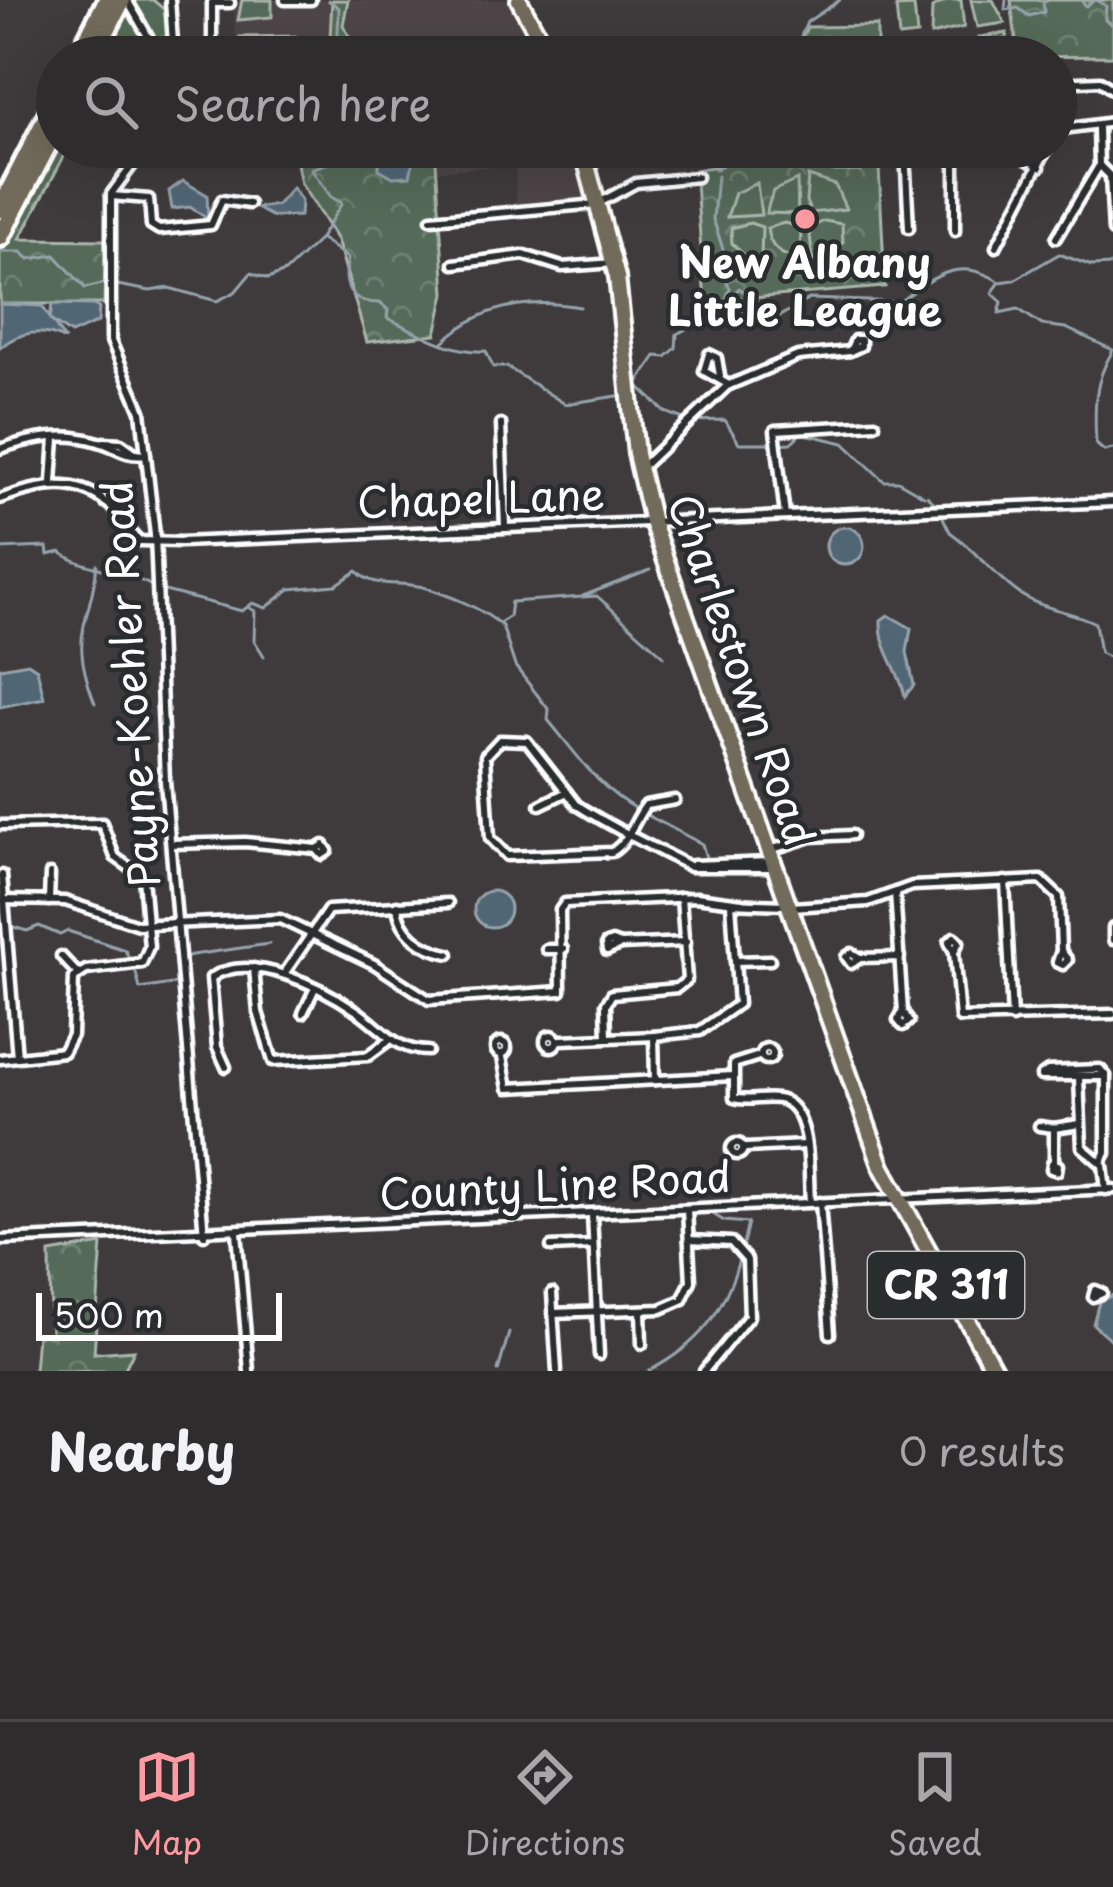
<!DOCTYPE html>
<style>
body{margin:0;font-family:"Playpen Sans",sans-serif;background:#3b3839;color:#f1f3f6}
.scale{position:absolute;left:36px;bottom:30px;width:246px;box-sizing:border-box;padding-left:12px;border:6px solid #fff;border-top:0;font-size:33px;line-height:42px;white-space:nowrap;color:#fff;-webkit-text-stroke:9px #2a2d2e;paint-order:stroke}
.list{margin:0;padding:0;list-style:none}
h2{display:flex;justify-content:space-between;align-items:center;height:156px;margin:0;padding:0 48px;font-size:51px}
h2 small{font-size:39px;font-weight:400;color:#a7a7aa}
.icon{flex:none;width:66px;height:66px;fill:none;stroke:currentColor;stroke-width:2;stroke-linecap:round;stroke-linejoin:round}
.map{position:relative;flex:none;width:1113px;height:1371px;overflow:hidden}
.search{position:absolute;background:#2f2c2d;box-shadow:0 12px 48px #0002;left:36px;right:36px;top:36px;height:132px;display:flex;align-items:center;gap:30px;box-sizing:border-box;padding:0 42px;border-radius:66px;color:#a7a7aa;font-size:45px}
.sheet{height:348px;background:#2f2c2d}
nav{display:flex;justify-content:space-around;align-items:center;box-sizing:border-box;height:168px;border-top:3px solid #4a4849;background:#2f2c2d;font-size:33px;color:#a7a7aa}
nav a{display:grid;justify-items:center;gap:6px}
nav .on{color:#ff9aa2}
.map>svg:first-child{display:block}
.built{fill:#4e4546}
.forest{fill:url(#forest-crowns);stroke:#aab5ac;stroke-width:3}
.pitch{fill:#546b58;stroke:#aab5ac;stroke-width:3}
.water{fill:#516675;stroke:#97a3ac;stroke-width:3}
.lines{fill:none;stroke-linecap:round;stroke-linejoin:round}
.stream{stroke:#97a3ac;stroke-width:3}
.street-casing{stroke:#fff;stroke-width:15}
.primary-casing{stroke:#fff;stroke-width:22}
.highway-casing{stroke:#fff;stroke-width:26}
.street{stroke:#2a2d2e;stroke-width:6}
.primary{stroke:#726b5a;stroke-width:14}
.highway{stroke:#726b5a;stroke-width:16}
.poi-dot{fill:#ff9aa2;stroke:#2a2d2e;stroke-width:4.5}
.labels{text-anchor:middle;stroke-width:9;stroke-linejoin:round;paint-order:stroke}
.shield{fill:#2a2d2e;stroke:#bfc0c0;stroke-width:3}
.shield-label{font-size:39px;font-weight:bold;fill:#fff}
.poi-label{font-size:42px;font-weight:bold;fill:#fff;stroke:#2a2d2e}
.street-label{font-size:42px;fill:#fff;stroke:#2a2d2e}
</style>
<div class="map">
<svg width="1113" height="1371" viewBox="0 0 1113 1371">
<defs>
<pattern id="forest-crowns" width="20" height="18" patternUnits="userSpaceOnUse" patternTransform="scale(3)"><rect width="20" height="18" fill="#546b58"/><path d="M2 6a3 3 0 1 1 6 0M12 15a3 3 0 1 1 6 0" fill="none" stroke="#6e8171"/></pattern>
</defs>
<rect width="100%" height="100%" fill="#3f3b3c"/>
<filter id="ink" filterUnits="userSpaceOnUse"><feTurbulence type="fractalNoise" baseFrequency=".00833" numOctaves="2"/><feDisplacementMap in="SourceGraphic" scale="24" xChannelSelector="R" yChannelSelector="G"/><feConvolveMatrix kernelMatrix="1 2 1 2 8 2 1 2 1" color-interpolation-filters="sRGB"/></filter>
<g filter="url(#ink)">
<g class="built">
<polygon points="234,0 332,0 329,57 236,57"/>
<polygon points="348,0 510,0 541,57 362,57 343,25"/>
<polygon points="435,147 574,147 589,196 516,208 515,164 436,171"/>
</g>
<g class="forest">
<polygon points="135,0 153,0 166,11 169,57 104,57"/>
<polygon points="332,0 348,0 343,25 362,57 329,57"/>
<polygon points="1011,0 1113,0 1113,56 1018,57"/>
<polygon points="877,26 877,57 792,57 807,27"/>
<polygon points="57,144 69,147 20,239 106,240 104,304 0,304 0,249"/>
<polygon points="294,147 435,147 445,293 436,334 367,342 337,240 301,184"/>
<polygon points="752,147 878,147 885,287 705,302 695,170 718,166"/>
<polygon points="102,1244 94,1353 134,1350 124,1371 34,1371 37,1335 51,1336 50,1253"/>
</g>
<g class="pitch">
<polygon points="242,0 272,0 272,17 238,20"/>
<polygon points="948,0 961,0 964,27 931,35 932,8"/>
<polygon points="971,0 993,0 1005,23 977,27"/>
<polygon points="914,6 917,35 899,37 896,7"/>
<polygon points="1007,33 1003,57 978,57 979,37"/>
<polygon points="295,36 295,57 241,57 240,37"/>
<polygon points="833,147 851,152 859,171 833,171"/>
<polygon points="808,176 835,185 846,209 811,213 806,201"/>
<polygon points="797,180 798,214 766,213 773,191"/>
<polygon points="757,183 761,215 727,217 735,193"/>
<polygon points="825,221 842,224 843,242 831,256 813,261 809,227"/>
<polygon points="750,223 762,227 761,259 744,255 732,243 731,228"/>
<path d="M784,223L801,227L800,258C781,258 769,247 767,228Z"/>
</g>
<g class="water">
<polygon points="379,147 416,147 410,176 393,177 379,169"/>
<polygon points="183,181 207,195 208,219 190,207 172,209 169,191"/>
<polygon points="292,188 301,200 300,216 273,217 256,208 277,205"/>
<path d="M0,304L42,306L65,340C43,328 19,331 0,348Z"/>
<polygon points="52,304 93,305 99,308 98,322 71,334 50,320"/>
<circle cx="845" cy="546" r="19"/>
<path d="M888,615L911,628L907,652L914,685L905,696C899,668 880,651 881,620Z"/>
<polygon points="28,663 37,669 44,698 0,707 0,668"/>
<circle cx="492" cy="909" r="18"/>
<polygon points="1113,1295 1113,1342 1093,1324 1099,1302"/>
</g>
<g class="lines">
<g class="stream">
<polyline points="328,0 339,8 337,57"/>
<polyline points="1006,0 1005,10 1018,8 1029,16 1044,12 1043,0"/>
<polyline points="1081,0 1086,6 1094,1"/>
<polyline points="1096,0 1106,6 1105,20 1113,25"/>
<polyline points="792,57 807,22 840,0"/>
<polyline points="338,147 345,147"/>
<polyline points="715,170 749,147"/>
<path d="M320,238L348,258C342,286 349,303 380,303L388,310L387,318C420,333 450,353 486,351L493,367H507L565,404L624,395"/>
<polyline points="0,252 21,252 29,259 55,255 85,288 106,283 150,291 169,288 217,301 235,292 251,273 268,279 285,272 319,240 342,203 331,197 311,169 348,156 351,147"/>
<polyline points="1000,282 1014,280 1059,254 1092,266 1111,265"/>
<path d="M729,300L739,288L759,303V311H744L743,321L750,325L773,320L809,299L899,302C936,275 960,256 1000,282L992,293L1002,302L999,313L1018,309L1042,325L1066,328L1113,350"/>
<path d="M443,342C481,305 530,298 580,307"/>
<path d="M1112,352C1094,382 1094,406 1096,444L1104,451L1113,449"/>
<polyline points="636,385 656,356 666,357 676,348 677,334 694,325 704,308 725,302 730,288 720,269 725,255 713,219 717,176"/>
<polyline points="637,385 665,412 686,420"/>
<polyline points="693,421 725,420 739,443 772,443"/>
<polyline points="777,444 791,443 801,433 844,443 884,481 898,481 924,496"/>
<polyline points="927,496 937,505"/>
<path d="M940,511L950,532C972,547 992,573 1017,592C1041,610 1070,610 1095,623L1100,653L1113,659"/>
<path d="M0,549L47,547L48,555L61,552C77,568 129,571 153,587"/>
<path d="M161,590L242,611L253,603L266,608L290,589L336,585L357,571C373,590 404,580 426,588C453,597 480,607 502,626L515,666L549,710L548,720C576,753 598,789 638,810"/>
<polyline points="583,596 650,570"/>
<polyline points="248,607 255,611 254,640 264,656"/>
<polyline points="501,622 509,617 511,602 597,596 664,656"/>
<path d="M95,703C67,632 91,624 97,564"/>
<polyline points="643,813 702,844 707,861"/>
<polyline points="10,926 27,931 39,926 60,935 68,931 125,950 128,956"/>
<polyline points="136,973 140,989 178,983"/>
<polyline points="186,983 185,959 192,955 269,944"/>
<polyline points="708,1211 724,1221 748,1223 743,1245"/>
<polyline points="498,1371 509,1333"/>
<path d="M649,1371C700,1344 724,1312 740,1257"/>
</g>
<g class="street-casing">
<g id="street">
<polyline points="127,0 160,57"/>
<polyline points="170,0 174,57"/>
<polyline points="285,0 311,0"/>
<polyline points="173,48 207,48 212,41 212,3 230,3"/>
<polyline points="1056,83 1100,81 1113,90"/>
<polyline points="1056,130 1113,122"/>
<polyline points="146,147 111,194 111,341 141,411 155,535 165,781 204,1235"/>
<polyline points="1005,147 1040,167"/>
<polyline points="955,148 955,231"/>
<polyline points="905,151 909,228"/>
<polyline points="880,152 978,147"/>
<polyline points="1099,165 1110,176 1113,231"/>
<polyline points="111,196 149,199 151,225 159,230 211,225 222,200 249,204"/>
<polyline points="431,219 597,204 636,183 697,177"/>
<polyline points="1056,238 1099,166 1098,128"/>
<polyline points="996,247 1048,147"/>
<polyline points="454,264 524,255 562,267 614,263"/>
<polygon points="855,340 861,340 861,346 850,351"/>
<polyline points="720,376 717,358 709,354 704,371 729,385"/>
<polyline points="501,424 505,527"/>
<polyline points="104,442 121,443 135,453"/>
<path d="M0,449C32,438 65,431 99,442C117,447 125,457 146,454"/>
<polyline points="642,467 727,386 798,356 850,351"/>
<polyline points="52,482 55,438"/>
<path d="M0,499C48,482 86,475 122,518C129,527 130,534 139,541L181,542L1113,502"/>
<polyline points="105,502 119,507 126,522"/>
<polyline points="785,516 775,430 875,424"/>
<path d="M675,800L646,805C634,820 629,842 612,852L507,856L490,838L485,756L500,740L527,741L577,805C612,828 651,846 687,865L690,867H772"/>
<polyline points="540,805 567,792"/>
<polyline points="0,825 102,823 115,857 143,877 149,947 142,963 86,970 74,978 72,1035 63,1052 0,1059"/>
<polyline points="171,844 245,842 317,849 322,855 328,851 324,845 317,849"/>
<polyline points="773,849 811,837 852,835"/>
<polyline points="693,865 770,862"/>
<polyline points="2,875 17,1057"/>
<polyline points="1005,881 1012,1018"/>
<polyline points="895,892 903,1012"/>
<polyline points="0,900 65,901 138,925 177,923"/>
<polyline points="49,901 50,874"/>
<path d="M397,905C399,933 423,949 449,954"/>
<polyline points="792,907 868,902 912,886 1041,880 1059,897 1061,951"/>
<polyline points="148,925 280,919 374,964 429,1000 561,991 560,910 565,903 696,897 742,903"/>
<polyline points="1113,928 1113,940"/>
<polygon points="954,937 959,942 954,952 949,942"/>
<polygon points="612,942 620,945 607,951 606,944"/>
<polyline points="620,945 686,942"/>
<polyline points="546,949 563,949"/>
<polygon points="1061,951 1068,960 1063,965 1057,962"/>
<polyline points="954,952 960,1018 1113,1014"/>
<polygon points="852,953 860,958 851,964 846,957"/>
<polyline points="61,956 78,974"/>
<polyline points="860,958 900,957"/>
<polyline points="735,961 770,960"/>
<polyline points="254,968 258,1012 273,1061 368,1056 391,1039"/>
<polyline points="284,974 328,910 448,903"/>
<polygon points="903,1012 909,1021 903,1026 898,1020"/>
<polyline points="303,1013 314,990"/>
<circle cx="551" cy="1041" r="6"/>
<polyline points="607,1037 606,1004 612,994 677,988 687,980 681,897"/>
<polyline points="561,1040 655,1036"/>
<circle cx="501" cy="1048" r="6"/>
<circle cx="767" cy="1054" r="6"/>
<path d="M759,1056L734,1064V1098C748,1103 767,1095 782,1100C813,1110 808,1177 810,1202"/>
<polyline points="502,1057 508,1088 733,1076"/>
<path d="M226,1067L217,1047L211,978C249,950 322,987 357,1011C382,1028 396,1051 428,1051"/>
<polygon points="1100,1069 1106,1076 1041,1076 1048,1071"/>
<polyline points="1079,1078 1082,1147 1103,1165 1106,1190"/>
<polyline points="655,1080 654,1036 700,1031 738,1004 731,903 787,905"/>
<polyline points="1039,1126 1054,1128"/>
<circle cx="737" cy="1149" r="6"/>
<polyline points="746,1148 805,1145"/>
<polyline points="1054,1161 1054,1128 1080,1124"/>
<polyline points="1101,1162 1106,1153 1106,1076"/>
<polygon points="1052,1163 1058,1165 1057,1171 1051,1169"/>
<polyline points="820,1202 830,1334"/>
<polyline points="592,1215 599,1355"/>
<polyline points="237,1232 249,1371"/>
<polyline points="0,1240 1113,1189"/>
<polyline points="689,1240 731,1242 747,1260 749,1316 704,1371"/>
<polyline points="551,1247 593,1245"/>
<polygon points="1095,1290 1102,1293 1093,1297"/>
<polyline points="552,1293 557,1371"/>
<polyline points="641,1310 642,1344"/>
<polyline points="553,1313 661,1309 682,1300 691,1281 687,1210"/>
</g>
</g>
<g class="primary-casing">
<g id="primary">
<polyline points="519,0 550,57"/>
<polyline points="582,147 617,277 636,454 652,522 882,1167 995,1371"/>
</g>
</g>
<g class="highway-casing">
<g id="highway">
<polyline points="78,57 107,0"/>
<polyline points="93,57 122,0"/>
<polyline points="0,209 57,97"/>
<polyline points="0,237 57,127"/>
</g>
</g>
<use href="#street" class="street"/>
<use href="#primary" class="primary"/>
<use href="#highway" class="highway"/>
</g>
</g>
<circle class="poi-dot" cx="805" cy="219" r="12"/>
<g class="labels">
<rect class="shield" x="868" y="1252" width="156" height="66" rx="9"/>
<g class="shield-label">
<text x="946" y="1299">CR 311</text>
</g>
<g class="poi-label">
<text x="805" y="278">New Albany<tspan x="805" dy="48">Little League</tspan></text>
</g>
<g class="street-label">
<text transform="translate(481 499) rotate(-2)" y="15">Chapel Lane</text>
<text transform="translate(741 670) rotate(71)" y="15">Charlestown Road</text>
<text transform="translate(131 684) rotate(-94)" y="15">Payne-Koehler Road</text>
<text transform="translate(555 1186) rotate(-3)" y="15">County Line Road</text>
</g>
</g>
</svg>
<div class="scale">500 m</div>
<div class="search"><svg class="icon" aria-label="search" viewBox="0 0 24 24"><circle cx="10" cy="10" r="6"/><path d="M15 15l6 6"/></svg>Search here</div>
</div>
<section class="sheet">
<h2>Nearby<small>0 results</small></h2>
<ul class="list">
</ul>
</section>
<nav>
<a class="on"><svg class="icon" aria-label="map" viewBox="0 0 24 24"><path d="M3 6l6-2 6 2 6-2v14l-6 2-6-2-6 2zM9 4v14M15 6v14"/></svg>Map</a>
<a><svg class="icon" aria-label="directions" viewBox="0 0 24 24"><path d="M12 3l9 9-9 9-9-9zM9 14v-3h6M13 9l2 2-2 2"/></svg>Directions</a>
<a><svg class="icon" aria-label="saved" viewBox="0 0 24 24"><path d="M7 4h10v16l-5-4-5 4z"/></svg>Saved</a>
</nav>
